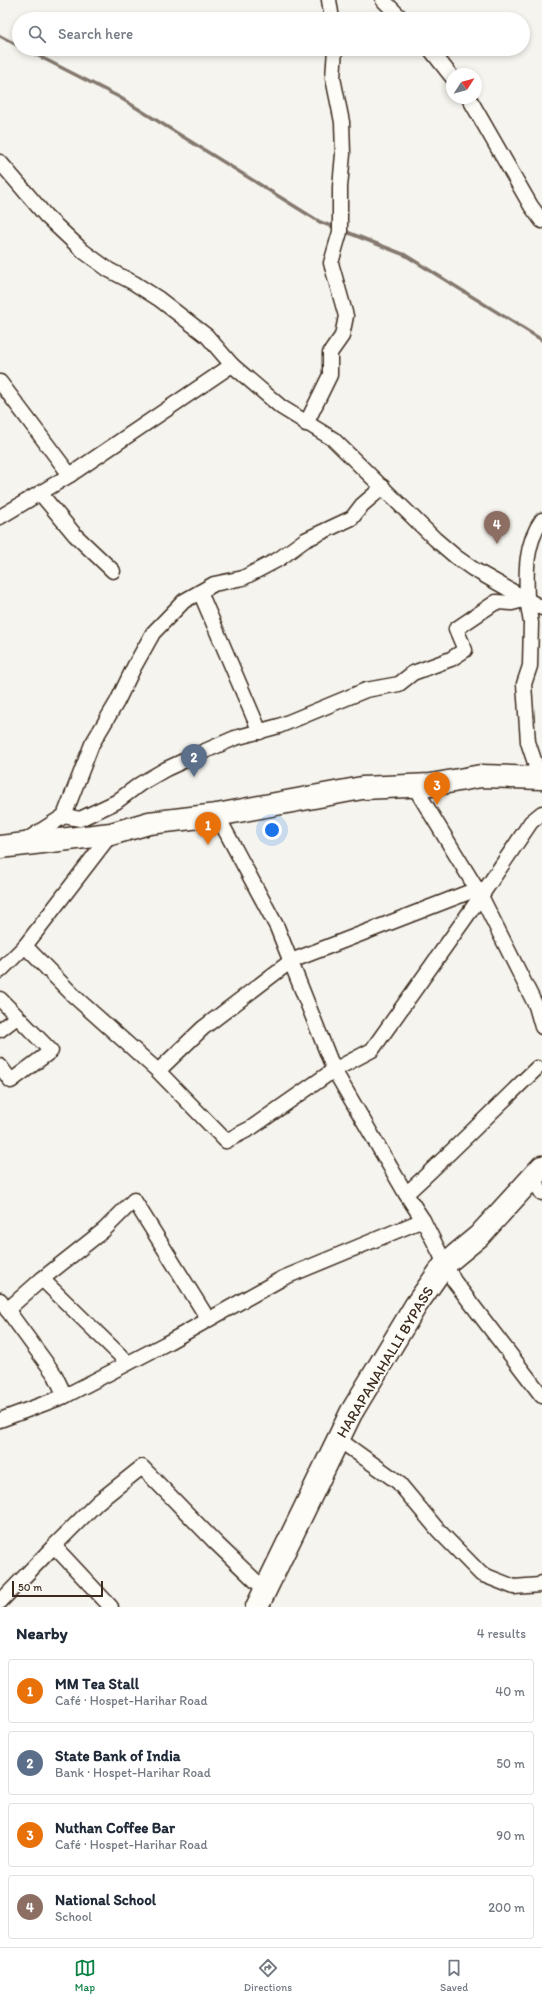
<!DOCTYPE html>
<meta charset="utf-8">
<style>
body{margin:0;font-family:Itim,sans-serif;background:#f6f6f7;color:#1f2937}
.compass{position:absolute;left:446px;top:68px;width:36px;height:36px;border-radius:50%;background:#fff;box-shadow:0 2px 6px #0003;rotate:54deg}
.scale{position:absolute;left:12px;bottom:10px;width:91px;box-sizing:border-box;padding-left:4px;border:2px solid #3b2a1e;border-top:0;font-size:11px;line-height:14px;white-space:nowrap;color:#3b2a1e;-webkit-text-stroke:3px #fdfcf7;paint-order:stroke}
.you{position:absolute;left:272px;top:830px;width:14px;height:14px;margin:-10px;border:3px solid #fff;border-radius:50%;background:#1a73e8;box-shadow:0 0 0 6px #1a73e833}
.badge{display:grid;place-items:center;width:26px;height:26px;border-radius:50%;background:#0b8043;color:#fff;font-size:13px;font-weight:700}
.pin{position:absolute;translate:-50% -33px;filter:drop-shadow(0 1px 2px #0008)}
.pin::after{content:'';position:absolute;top:21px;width:14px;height:12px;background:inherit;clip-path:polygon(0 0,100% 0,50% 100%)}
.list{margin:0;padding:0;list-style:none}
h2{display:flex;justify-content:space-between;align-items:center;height:52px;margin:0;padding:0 16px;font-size:17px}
h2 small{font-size:13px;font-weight:400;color:#747a83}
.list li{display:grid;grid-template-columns:26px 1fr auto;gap:12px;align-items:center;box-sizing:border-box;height:64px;margin:0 8px 8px;padding:0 8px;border:1px solid #e0e1e3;border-radius:4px}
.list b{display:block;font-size:15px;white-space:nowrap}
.list p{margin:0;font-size:13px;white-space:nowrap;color:#747a83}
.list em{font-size:13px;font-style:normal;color:#747a83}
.icon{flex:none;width:22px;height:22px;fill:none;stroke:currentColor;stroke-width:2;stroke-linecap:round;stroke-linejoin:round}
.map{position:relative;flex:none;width:542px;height:1607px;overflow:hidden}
.search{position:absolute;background:#fff;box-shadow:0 2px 6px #0003;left:12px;right:12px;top:12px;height:44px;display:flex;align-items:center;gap:10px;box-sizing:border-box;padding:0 14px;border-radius:22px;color:#747a83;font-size:15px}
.sheet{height:340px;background:#fff}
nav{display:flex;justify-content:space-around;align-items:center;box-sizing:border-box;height:56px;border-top:1px solid #e0e1e3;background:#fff;font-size:11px;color:#747a83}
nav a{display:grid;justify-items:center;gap:2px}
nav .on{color:#0b8043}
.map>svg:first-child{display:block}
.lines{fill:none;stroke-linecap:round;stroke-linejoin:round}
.stream{stroke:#84786e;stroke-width:3.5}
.street-casing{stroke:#3b2a1e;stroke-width:17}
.primary-casing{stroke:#3b2a1e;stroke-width:25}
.street{stroke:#fdfcf7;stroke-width:14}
.primary{stroke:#fdfcf7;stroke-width:22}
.labels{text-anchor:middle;stroke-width:4;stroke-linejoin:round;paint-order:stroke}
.street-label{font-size:15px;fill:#3b2a1e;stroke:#fdfcf7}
</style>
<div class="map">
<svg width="542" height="1607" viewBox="0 0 542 1607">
<rect width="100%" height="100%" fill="#f5f4ee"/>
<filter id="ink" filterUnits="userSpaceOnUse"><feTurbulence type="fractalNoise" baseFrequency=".025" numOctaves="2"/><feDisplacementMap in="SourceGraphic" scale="8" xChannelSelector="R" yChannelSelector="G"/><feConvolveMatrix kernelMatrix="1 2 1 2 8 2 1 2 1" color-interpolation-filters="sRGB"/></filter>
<g filter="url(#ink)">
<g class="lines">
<g class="stream">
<polyline points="0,36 19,46"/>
<polyline points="25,49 119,97 320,222 336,228"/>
<polyline points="344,231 405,255 542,340"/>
</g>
<g class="street-casing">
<g id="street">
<polyline points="329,0 332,19"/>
<polyline points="383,0 402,19"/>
<polyline points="430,49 452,77"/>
<polyline points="469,98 531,206 542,221"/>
<polyline points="0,162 46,216 83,251 109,270 134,283 159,299 207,336 232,365 281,407 333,439 435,539 456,557 473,569 542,608"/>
<polyline points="0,382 70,475"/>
<polyline points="306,424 330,375 330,353 342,336 346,316 331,263 340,232 340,187 343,154 342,122 333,78 335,49"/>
<polyline points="40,493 75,535 113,571"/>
<polyline points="0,517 70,475 232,365"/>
<polyline points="200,592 260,732"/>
<polyline points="527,599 531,623 530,666 524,684 528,742 535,763 537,778"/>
<polyline points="414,786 481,896 536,1006 542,1027"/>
<polyline points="217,815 277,927 334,1070 406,1194 423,1220 454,1281 542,1396"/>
<path d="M64,816L80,819L116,802L140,784L166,769L205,751L235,738L279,726L366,690L399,684L413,673L451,659L465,650L456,629L496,602L512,603L527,599C526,572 525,544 542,520"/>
<polyline points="25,841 64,816 92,744 117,702 134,667 153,633 184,601 214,584 243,578 279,559 305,540 352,518 362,505 383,487"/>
<polyline points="25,946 75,997 158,1071 226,1141 251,1128 334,1070 372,1050 481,896 531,822 542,813"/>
<polyline points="0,971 25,946 111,834"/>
<polyline points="0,999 51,1051 11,1081 0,1066"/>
<polyline points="0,1030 17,1017"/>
<polyline points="158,1071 203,1028 291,961 477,889"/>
<polyline points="532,1178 542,1193"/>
<path d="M406,1194C451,1153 493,1110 537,1068"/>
<polyline points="42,1279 104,1230 134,1200 208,1319"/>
<polyline points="0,1300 55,1375 65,1396"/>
<polyline points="7,1310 42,1279 128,1363"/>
<polyline points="0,1420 65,1396 165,1344 283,1278 423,1220"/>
<polyline points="338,1439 398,1482 438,1530 481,1574 514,1587 540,1585 542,1583"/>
<polyline points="54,1546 98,1502 142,1467 216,1543 265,1590"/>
<polyline points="0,1602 54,1546 111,1607"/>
</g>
</g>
<g class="primary-casing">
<g id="primary">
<polyline points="0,847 111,834 149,823 217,815 362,788 431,785 481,776 542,778"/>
<polyline points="257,1607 351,1413 416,1305 445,1264 479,1236 542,1167"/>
</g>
</g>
<use href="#street" class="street"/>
<use href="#primary" class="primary"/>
</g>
</g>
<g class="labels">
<g class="street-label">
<text transform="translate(385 1362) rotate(-59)" y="5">HARAPANAHALLI BYPASS</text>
</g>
</g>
</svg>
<svg class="compass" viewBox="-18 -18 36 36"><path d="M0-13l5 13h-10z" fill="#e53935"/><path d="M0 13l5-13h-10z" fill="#747a83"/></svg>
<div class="scale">50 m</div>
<div class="you"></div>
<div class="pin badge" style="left:208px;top:845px;background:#e8710a">1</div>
<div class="pin badge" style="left:194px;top:777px;background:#5c6f8a">2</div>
<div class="pin badge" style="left:437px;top:805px;background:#e8710a">3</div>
<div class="pin badge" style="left:497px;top:544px;background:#8d6e63">4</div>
<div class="search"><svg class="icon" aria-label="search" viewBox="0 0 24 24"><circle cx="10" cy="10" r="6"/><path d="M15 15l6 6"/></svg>Search here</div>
</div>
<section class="sheet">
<h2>Nearby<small>4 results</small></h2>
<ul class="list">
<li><span class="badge" style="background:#e8710a">1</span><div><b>MM Tea Stall</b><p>Café · Hospet-Harihar Road</p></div><em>40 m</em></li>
<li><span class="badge" style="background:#5c6f8a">2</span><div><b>State Bank of India</b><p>Bank · Hospet-Harihar Road</p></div><em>50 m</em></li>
<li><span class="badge" style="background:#e8710a">3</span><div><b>Nuthan Coffee Bar</b><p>Café · Hospet-Harihar Road</p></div><em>90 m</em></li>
<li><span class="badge" style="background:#8d6e63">4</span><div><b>National School</b><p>School</p></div><em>200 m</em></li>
</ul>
</section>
<nav>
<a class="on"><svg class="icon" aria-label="map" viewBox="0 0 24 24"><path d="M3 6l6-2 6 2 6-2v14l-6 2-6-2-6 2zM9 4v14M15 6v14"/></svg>Map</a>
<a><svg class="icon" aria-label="directions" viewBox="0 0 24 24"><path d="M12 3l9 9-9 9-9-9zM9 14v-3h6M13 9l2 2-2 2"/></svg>Directions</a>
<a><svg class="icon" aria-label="saved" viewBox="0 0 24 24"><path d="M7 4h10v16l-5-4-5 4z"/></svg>Saved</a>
</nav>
